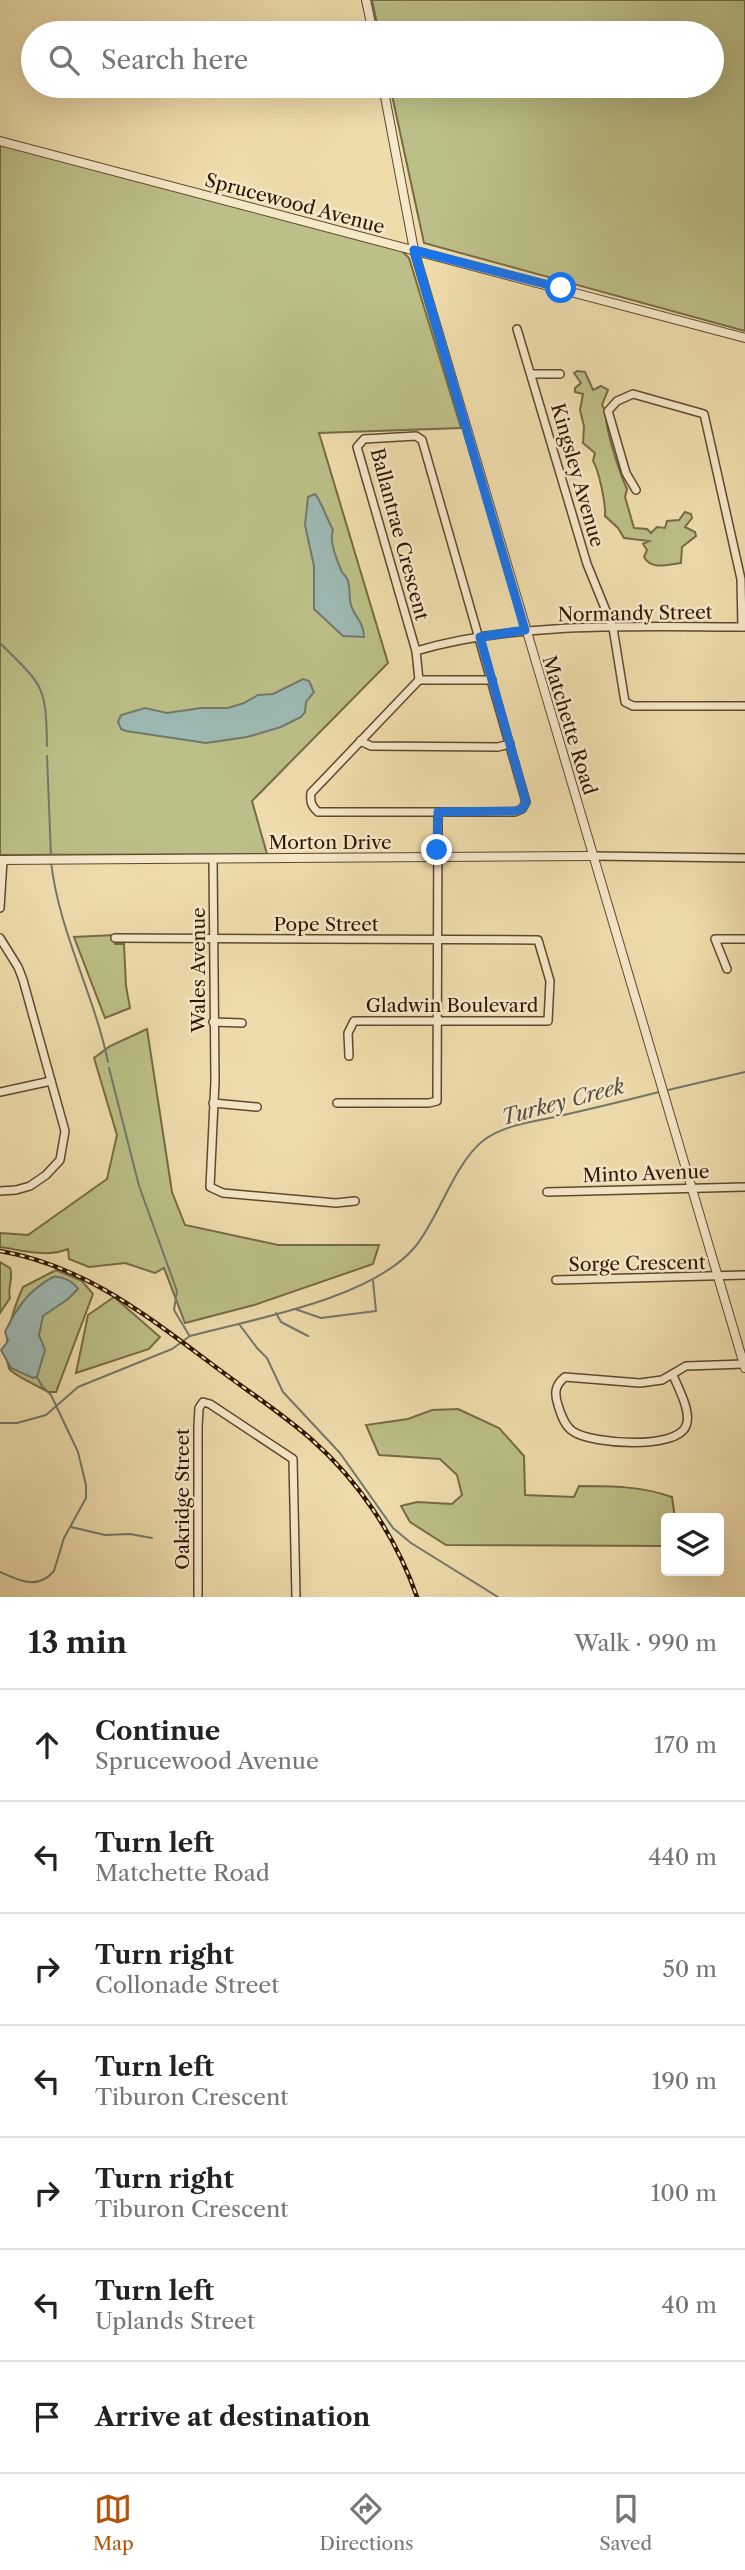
<!DOCTYPE html>
<meta charset="utf-8">
<style>
body{margin:0;font-family:"Libre Caslon Text",serif;background:#f6f6f6;color:#222}
.controls{position:absolute;right:21px;bottom:21px;display:grid;overflow:hidden;border-radius:7px;box-shadow:0 7px 28px #0002}
.controls button{width:63px;height:63px;display:grid;place-items:center;padding:0;border:0;border-bottom:2px solid #e0e0e0;background:#fff;color:#222;font:35px sans-serif}
.stop{position:absolute;width:21px;height:21px;margin:-16px;border:5px solid #1a73e8;border-radius:50%;background:#fff}
.stop.end{background:#1a73e8;border-color:#fff;box-shadow:0 2px 7px #0008}
.list{margin:0;padding:0;list-style:none}
h2{display:flex;justify-content:space-between;align-items:center;height:91px;margin:0;padding:0 28px;font-size:30px}
h2 small{font-size:23px;font-weight:400;color:#767676}
.list li{display:grid;grid-template-columns:46px 1fr auto;gap:21px;align-items:center;box-sizing:border-box;height:112px;padding:0 28px;border-top:2px solid #e0e0e0}
.list b{display:block;font-size:26px;white-space:nowrap}
.list p{margin:0;font-size:23px;white-space:nowrap;color:#767676}
.list em{font-size:23px;font-style:normal;color:#767676}
.icon{flex:none;width:38px;height:38px;fill:none;stroke:currentColor;stroke-width:2;stroke-linecap:round;stroke-linejoin:round}
.map{position:relative;flex:none;width:745px;height:1597px;overflow:hidden}
.search{position:absolute;background:#fff;box-shadow:0 7px 28px #0002;left:21px;right:21px;top:21px;height:77px;display:flex;align-items:center;gap:18px;box-sizing:border-box;padding:0 24px;border-radius:38px;color:#767676;font-size:26px}
.sheet{height:875px;background:#fff}
nav{display:flex;justify-content:space-around;align-items:center;box-sizing:border-box;height:98px;border-top:2px solid #e0e0e0;background:#fff;font-size:19px;color:#767676}
nav a{display:grid;justify-items:center;gap:4px}
nav .on{color:#b45309}
.map>svg:first-child{display:block}
.green{fill:#bcbf87;stroke:#766b44;stroke-width:2}
.water{fill:#9db9b3;stroke:#72786c;stroke-width:2}
.lines{fill:none;stroke-linecap:round;stroke-linejoin:round}
.stream{stroke:#72786c;stroke-width:2}
.minor-casing{stroke:#60482c;stroke-width:10}
.tertiary-casing{stroke:#60482c;stroke-width:10}
.minor{stroke:#f5e8c9;stroke-width:7}
.tertiary{stroke:#f5e8c9;stroke-width:8}
.rail-casing{stroke:#311701;stroke-width:4.5}
.rail{stroke:#f5e8c9;stroke-width:2;stroke-dasharray:5;stroke-linecap:butt}
.route{stroke:#1a73e8;stroke-width:9}
.labels{text-anchor:middle;stroke-width:5;stroke-linejoin:round;paint-order:stroke}
.street-label{font-size:19px;fill:#311701;stroke:#f5e8c9}
.water-label{font-size:21px;font-style:italic;fill:#57503f;stroke:#f5e8c9}
</style>
<div class="map">
<svg width="745" height="1597" viewBox="0 0 745 1597">
<rect width="100%" height="100%" fill="#efdcac"/>
<filter id="stains"><feTurbulence type="fractalNoise" baseFrequency=".00286" numOctaves="4"/><feColorMatrix values="0 0 0 0 .2 0 0 0 0 .09 0 0 0 0 .02 0 0 0 .5 -.17"/></filter>
<radialGradient id="worn" r=".72"><stop offset=".6" stop-color="#630" stop-opacity="0"/><stop offset="1" stop-color="#630" stop-opacity=".3"/></radialGradient>
<g class="green">
<polygon points="372,0 745,0 745,331 424,243 390,86 712,86 712,33 379,33"/>
<polygon points="0,144 401,250 409,258 461,428 319,433 388,663 252,801 267,854 0,855"/>
<path d="M577,371L585,372L593,390L601,386L608,390L602,405L606,412C604,426 620,474 627,489L625,497L634,528L647,529L651,533L657,527L665,528L667,521L679,520L685,512L691,514L692,518L685,527L695,532L696,536L682,547L681,563C668,565 651,570 644,557L647,550L643,544L649,541L624,538L618,528L605,516C606,505 599,470 593,461L595,453L583,443L584,426L580,410L583,394L575,392V388L581,383L574,373Z"/>
<polygon points="114,935 115,944 124,944 126,986 130,1008 105,1018 74,937"/>
<path d="M147,1029L172,1192L185,1225L278,1245H379L373,1264L254,1305L185,1323L164,1268L155,1273L125,1263L89,1267L69,1259L68,1249C47,1258 22,1250 0,1247V1233L28,1235L107,1179L117,1135L94,1058L110,1046Z"/>
<path d="M0,1262L10,1268C14,1278 7,1287 10,1298L0,1313Z"/>
<path d="M56,1270L82,1281L93,1294L56,1392H48C36,1385 21,1379 10,1370C0,1350 13,1309 23,1287Z"/>
<polygon points="114,1297 160,1337 149,1349 76,1373 88,1315"/>
<path d="M458,1409L499,1428L524,1456L525,1495L574,1497L579,1486C611,1486 641,1486 672,1497L675,1518H666V1546L446,1545L410,1522L401,1506L417,1502L452,1504L462,1495L457,1475L440,1459L379,1455L366,1425L408,1419L432,1410Z"/>
</g>
<g class="water">
<path d="M315,494C320,499 328,521 333,530C329,540 337,561 342,572C344,575 347,577 348,581C351,589 348,599 352,608C357,619 364,624 364,637L343,636L314,609V566L305,525L308,497Z"/>
<polygon points="303,679 309,681 314,692 306,702 305,712 301,717 281,727 247,737 206,743 126,731 121,729 118,722 121,715 145,708 167,713 201,708 228,708 244,703 258,695 273,694"/>
<path d="M53,1277C62,1276 73,1281 78,1289L68,1299L43,1316L39,1335L45,1350L37,1377L33,1378L11,1368L1,1350L8,1341L5,1332C17,1307 29,1290 53,1277Z"/>
</g>
<g class="lines">
<g class="stream">
<path d="M0,643C43,686 46,684 47,746"/>
<polyline points="47,756 51,856"/>
<path d="M51,862C59,932 94,994 108,1062"/>
<polyline points="109,1068 139,1186 177,1291 174,1310 189,1335"/>
<polyline points="668,1090 745,1072"/>
<polyline points="295,1309 321,1318 376,1311 373,1281"/>
<polyline points="276,1313 281,1322 308,1336"/>
<polyline points="239,1324 257,1348 267,1358 283,1392 340,1453 393,1528 411,1543 498,1597"/>
<path d="M0,1423H17L46,1415L78,1387L172,1349L190,1336C254,1319 371,1299 415,1247C439,1218 454,1163 484,1140C504,1125 532,1122 555,1117C590,1109 624,1101 659,1092"/>
<polyline points="71,1527 105,1535 130,1534 152,1538"/>
<path d="M0,1572C20,1581 38,1590 54,1571L64,1538L86,1498V1485L78,1452L51,1395L42,1386L37,1377"/>
</g>
<g class="minor-casing">
<g id="minor">
<polyline points="517,329 587,564 613,628 625,702 633,706 745,706"/>
<polyline points="532,374 560,374"/>
<path d="M416,436L422,440L526,802L522,809L515,812H318C311,806 310,801 311,793L419,680L416,651L357,447L364,439Z"/>
<polyline points="636,490 626,473 608,411 617,401 633,394 704,414 741,579 742,627"/>
<path d="M416,651C517,621 639,627 745,627"/>
<polyline points="419,680 492,680"/>
<polyline points="360,741 371,746 498,747 510,744"/>
<polyline points="593,856 745,858"/>
<polyline points="213,859 215,1081 210,1187 223,1193 336,1203 355,1201"/>
<polyline points="0,908 3,860"/>
<polyline points="0,938 18,967 23,980 65,1131 60,1160 46,1175 30,1186 16,1190 0,1191"/>
<polyline points="115,938 538,940 550,981 548,1021 354,1021 348,1033 349,1056"/>
<polyline points="727,969 715,939 745,939"/>
<polyline points="213,1022 242,1023"/>
<polyline points="0,1092 51,1081"/>
<polyline points="213,1103 257,1107"/>
<polyline points="337,1103 429,1103 437,1101 438,812"/>
<polyline points="547,1192 745,1187"/>
<polyline points="556,1280 745,1275"/>
<path d="M673,1375C678,1388 692,1412 686,1426C676,1450 593,1444 574,1432C565,1427 561,1415 558,1405C554,1393 555,1385 565,1377L640,1383L662,1380L686,1366L744,1364"/>
<polyline points="198,1597 198,1427 199,1408 203,1402 210,1404 293,1459 296,1597"/>
</g>
</g>
<g class="tertiary-casing">
<g id="tertiary">
<polyline points="366,0 373,33"/>
<polyline points="383,86 414,250 745,1368"/>
<polyline points="0,141 745,338"/>
<polyline points="0,860 593,856"/>
</g>
</g>
<use href="#minor" class="minor"/>
<use href="#tertiary" class="tertiary"/>
<g class="rail-casing">
<path id="rail" d="M0,1251C84,1266 143,1313 209,1362C243,1388 279,1411 311,1439C359,1481 396,1537 417,1597"/>
</g>
<use href="#rail" class="rail"/>
</g>
<g class="lines">
<polyline class="route" points="437,850 438,812 515,811 522,809 526,802 480,637 525,630 414,250 561,288"/>
</g>
<g class="labels">
<g class="street-label">
<text transform="translate(295 203) rotate(15)" y="7">Sprucewood Avenue</text>
<text transform="translate(578 475) rotate(74)" y="7">Kingsley Avenue</text>
<text transform="translate(400 534) rotate(75)" y="7">Ballantrae Crescent</text>
<text transform="translate(635 613) rotate(-1)" y="7">Normandy Street</text>
<text transform="translate(570 725) rotate(73)" y="7">Matchette Road</text>
<text x="330" y="849">Morton Drive</text>
<text x="326" y="931">Pope Street</text>
<text transform="translate(198 970) rotate(-90)" y="7">Wales Avenue</text>
<text x="452" y="1012">Gladwin Boulevard</text>
<text transform="translate(646 1173) rotate(-2)" y="7">Minto Avenue</text>
<text transform="translate(637 1263) rotate(-1)" y="7">Sorge Crescent</text>
<text transform="translate(182 1499) rotate(-90)" y="7">Oakridge Street</text>
</g>
<g class="water-label">
<text transform="translate(563 1102) rotate(-15)" y="7">Turkey Creek</text>
</g>
</g>
<rect width="100%" height="100%" filter="url(#stains)"/>
<rect width="100%" height="100%" fill="url(#worn)"/>
</svg>
<div class="controls">
<button><svg class="icon" aria-label="layers" viewBox="0 0 24 24"><path d="M12 4l9 5-9 5-9-5zM3 14l9 5 9-5"/></svg></button>
</div>
<div class="stop" style="left:561px;top:288px"></div>
<div class="stop end" style="left:437px;top:850px"></div>
<div class="search"><svg class="icon" aria-label="search" viewBox="0 0 24 24"><circle cx="10" cy="10" r="6"/><path d="M15 15l6 6"/></svg>Search here</div>
</div>
<section class="sheet">
<h2>13 min<small>Walk · 990 m</small></h2>
<ul class="list">
<li><svg class="icon" aria-label="ahead" viewBox="0 0 24 24"><path d="M12 20V5M6 11l6-6 6 6"/></svg><div><b>Continue</b><p>Sprucewood Avenue</p></div><em>170 m</em></li>
<li><svg class="icon" aria-label="left" viewBox="0 0 24 24"><path d="M17 20v-9H6M10 6l-5 5 5 5"/></svg><div><b>Turn left</b><p>Matchette Road</p></div><em>440 m</em></li>
<li><svg class="icon" aria-label="right" viewBox="0 0 24 24"><path d="M7 20v-9h11M14 6l5 5-5 5"/></svg><div><b>Turn right</b><p>Collonade Street</p></div><em>50 m</em></li>
<li><svg class="icon" aria-label="left" viewBox="0 0 24 24"><path d="M17 20v-9H6M10 6l-5 5 5 5"/></svg><div><b>Turn left</b><p>Tiburon Crescent</p></div><em>190 m</em></li>
<li><svg class="icon" aria-label="right" viewBox="0 0 24 24"><path d="M7 20v-9h11M14 6l5 5-5 5"/></svg><div><b>Turn right</b><p>Tiburon Crescent</p></div><em>100 m</em></li>
<li><svg class="icon" aria-label="left" viewBox="0 0 24 24"><path d="M17 20v-9H6M10 6l-5 5 5 5"/></svg><div><b>Turn left</b><p>Uplands Street</p></div><em>40 m</em></li>
<li><svg class="icon" aria-label="arrive" viewBox="0 0 24 24"><path d="M6 21V4h12l-3 4 3 4H6"/></svg><div><b>Arrive at destination</b></div></li>
</ul>
</section>
<nav>
<a class="on"><svg class="icon" aria-label="map" viewBox="0 0 24 24"><path d="M3 6l6-2 6 2 6-2v14l-6 2-6-2-6 2zM9 4v14M15 6v14"/></svg>Map</a>
<a><svg class="icon" aria-label="directions" viewBox="0 0 24 24"><path d="M12 3l9 9-9 9-9-9zM9 14v-3h6M13 9l2 2-2 2"/></svg>Directions</a>
<a><svg class="icon" aria-label="saved" viewBox="0 0 24 24"><path d="M7 4h10v16l-5-4-5 4z"/></svg>Saved</a>
</nav>
